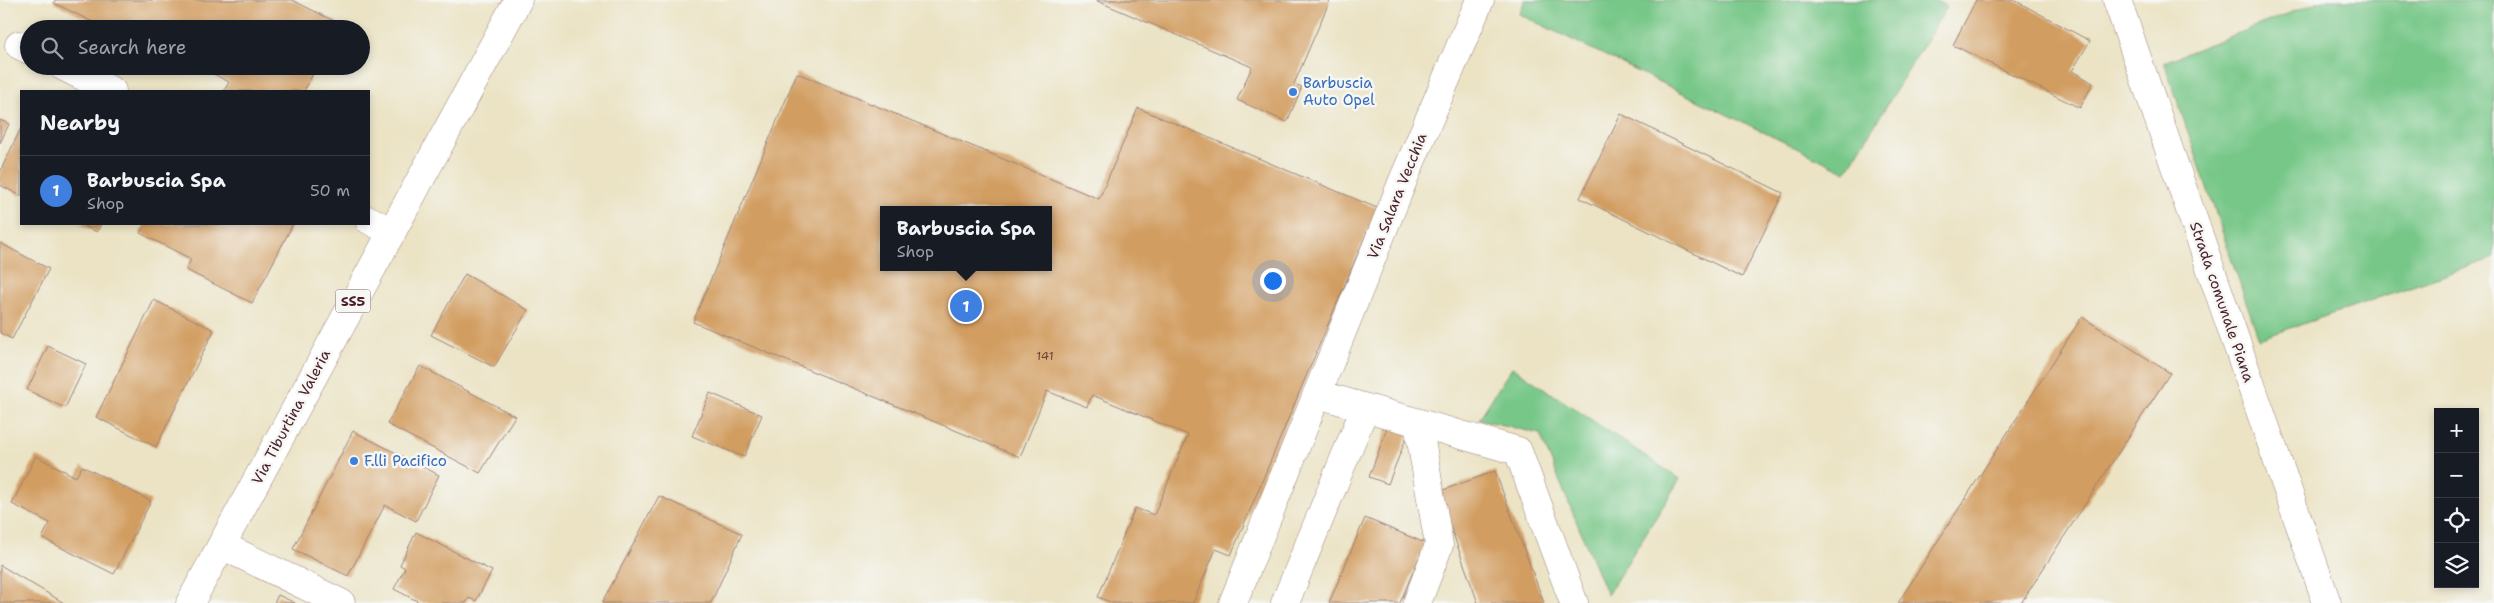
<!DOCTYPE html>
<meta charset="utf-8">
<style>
body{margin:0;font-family:"Shantell Sans",sans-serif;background:#242831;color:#f1f3f6}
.controls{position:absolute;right:15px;bottom:15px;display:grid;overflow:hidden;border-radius:0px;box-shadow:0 2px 8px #0003}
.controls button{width:45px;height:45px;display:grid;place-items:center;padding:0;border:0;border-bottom:1px solid #363941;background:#171b24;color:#f1f3f6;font:25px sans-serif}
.you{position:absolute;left:1272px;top:280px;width:18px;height:18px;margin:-12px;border:4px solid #fff;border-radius:50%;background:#1a73e8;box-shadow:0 0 0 8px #1a73e833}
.badge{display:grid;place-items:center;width:32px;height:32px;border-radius:50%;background:#d690ce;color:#fff;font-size:16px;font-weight:700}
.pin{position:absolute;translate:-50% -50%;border:2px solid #fff;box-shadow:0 1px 5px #0006}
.popup{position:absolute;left:880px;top:206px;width:172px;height:65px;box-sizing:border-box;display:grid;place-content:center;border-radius:0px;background:#171b24;filter:drop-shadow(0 1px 4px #0005);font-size:16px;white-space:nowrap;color:#9ea1a6}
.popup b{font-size:19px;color:#f1f3f6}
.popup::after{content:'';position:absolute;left:50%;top:100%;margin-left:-10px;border:10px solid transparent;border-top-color:#171b24}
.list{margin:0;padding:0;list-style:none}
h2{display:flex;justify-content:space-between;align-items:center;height:65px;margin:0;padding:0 20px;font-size:21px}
h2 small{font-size:16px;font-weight:400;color:#9ea1a6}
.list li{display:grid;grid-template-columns:32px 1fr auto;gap:15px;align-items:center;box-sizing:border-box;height:70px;padding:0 20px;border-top:1px solid #363941}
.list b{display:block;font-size:19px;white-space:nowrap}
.list p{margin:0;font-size:16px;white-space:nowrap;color:#9ea1a6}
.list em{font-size:16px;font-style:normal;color:#9ea1a6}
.icon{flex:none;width:28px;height:28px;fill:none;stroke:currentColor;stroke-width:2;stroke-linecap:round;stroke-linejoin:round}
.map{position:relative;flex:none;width:2494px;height:603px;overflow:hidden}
.search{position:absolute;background:#171b24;box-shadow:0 2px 8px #0003;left:20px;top:20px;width:350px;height:55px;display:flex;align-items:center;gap:12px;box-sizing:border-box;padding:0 18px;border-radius:28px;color:#9ea1a6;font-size:19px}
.panel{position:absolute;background:#171b24;box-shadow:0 2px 8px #0003;left:20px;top:90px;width:350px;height:135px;border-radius:0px}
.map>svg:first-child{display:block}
.green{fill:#77c788;stroke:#60735a}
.building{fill:#d29d61;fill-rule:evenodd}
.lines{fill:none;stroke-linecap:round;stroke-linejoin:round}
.minor-casing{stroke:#9a8178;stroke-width:29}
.tertiary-casing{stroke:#9a8178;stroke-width:29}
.primary-casing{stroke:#9a8178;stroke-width:29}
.minor{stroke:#fff;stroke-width:28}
.tertiary{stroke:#fff;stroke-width:28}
.primary{stroke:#fff;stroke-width:28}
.shop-dot{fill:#3f7fe0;stroke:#f6f6f2;stroke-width:2}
.labels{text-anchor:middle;stroke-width:5;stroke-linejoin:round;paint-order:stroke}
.number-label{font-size:12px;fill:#6c3e38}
.shield{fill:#f6f6f2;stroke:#7e6067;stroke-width:1}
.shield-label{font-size:14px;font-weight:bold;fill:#4a1f2b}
.shop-label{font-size:15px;fill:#366cbe;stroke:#f6f6f2;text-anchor:start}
.street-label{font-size:15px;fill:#4a1f2b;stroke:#f6f6f2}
</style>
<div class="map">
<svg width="2494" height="603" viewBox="0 0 2494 603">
<rect width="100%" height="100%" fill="#f6f6f2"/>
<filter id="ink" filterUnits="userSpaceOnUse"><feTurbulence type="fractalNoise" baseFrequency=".02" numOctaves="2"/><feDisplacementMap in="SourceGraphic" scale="10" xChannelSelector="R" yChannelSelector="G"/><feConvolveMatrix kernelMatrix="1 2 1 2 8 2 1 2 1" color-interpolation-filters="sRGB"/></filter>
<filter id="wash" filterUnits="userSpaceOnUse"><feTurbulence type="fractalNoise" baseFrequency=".0096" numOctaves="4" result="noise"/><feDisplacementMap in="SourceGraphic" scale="20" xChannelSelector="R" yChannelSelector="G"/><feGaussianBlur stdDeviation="1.12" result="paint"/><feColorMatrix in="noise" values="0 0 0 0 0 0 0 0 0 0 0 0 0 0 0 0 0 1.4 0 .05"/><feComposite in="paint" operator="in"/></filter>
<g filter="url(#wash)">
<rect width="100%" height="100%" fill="#ebe3c4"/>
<g class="green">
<polygon points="1525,0 1934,0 1947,7 1846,172 1519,14"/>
<polygon points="2323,0 2494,0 2494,258 2259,339 2164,62"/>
<polygon points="1512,367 1680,479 1607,595 1540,434 1479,419"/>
</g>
<g id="blocks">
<g class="building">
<polygon points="55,0 292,0 338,23 335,29 144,29 127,20 122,29 107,29 54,3"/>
<polygon points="1095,0 1330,0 1294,84 1302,87 1287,122 1237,100 1252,67"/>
<polygon points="1976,0 2014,0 2090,41 2072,71 2093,83 2080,108 1953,45"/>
<polygon points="198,66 317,66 304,91 224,91 229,82"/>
<path d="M797,73L1099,199L1138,108L1377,208L1231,555L1216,549L1193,603H1112L1098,597L1135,508L1154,515L1188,435L1092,395L1087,407L1047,391L1020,457L693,322ZM884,210H1048V267H884Z"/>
<polygon points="1621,114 1783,193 1742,277 1580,198"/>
<polygon points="0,120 9,124 0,143"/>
<polygon points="21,128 21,196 0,185 0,172"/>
<polygon points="79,224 101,224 97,232"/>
<polygon points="145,224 293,224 252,303 186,270 191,259 140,233"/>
<polygon points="0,243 49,269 12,339 0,333"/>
<polygon points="465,274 528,310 494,367 431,335"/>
<polygon points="154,300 214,330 156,447 96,417"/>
<polygon points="2082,317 2170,373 2021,603 1898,603"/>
<polygon points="48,346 86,364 65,408 27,390"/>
<polygon points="420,366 515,416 480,473 387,424"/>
<polygon points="710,393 762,415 744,457 692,436"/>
<polygon points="1389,423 1409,431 1388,484 1369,477"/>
<polygon points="353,431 439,475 416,521 385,505 348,576 293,549"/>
<polygon points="36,456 76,477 82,466 151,501 114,574 42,538 50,523 12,504"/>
<polygon points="1495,471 1544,603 1478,603 1438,492"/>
<polygon points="659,496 742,534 711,603 602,603"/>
<polygon points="1365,518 1425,543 1400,603 1329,603"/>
<polygon points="416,532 492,571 476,601 469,598 466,603 421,603 394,589 405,568 400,565"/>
<polygon points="0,565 64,603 0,603"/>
<polygon points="278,595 295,603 274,603"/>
</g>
</g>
</g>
<g filter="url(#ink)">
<use href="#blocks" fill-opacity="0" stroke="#9a8178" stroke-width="1"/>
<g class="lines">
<g class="minor-casing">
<g id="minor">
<polyline points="19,45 29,50"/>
<polyline points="62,66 112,91"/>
<polyline points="369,220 392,232"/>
<polyline points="1317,394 1518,451 1574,603"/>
<polyline points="223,546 341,603"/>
<polyline points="1285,603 1365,408"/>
<polyline points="1417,603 1439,545 1418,423"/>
</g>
</g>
<g class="tertiary-casing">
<g id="tertiary">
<polyline points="2117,0 2327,603"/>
<polyline points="1233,603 1404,178 1480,0"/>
</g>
</g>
<g class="primary-casing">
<polyline id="primary" points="190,603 518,0"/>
</g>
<use href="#minor" class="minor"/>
<use href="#tertiary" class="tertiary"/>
<use href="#primary" class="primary"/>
</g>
</g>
<g class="shop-dot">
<circle cx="1293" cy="92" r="5"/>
<circle cx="354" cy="461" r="5"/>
</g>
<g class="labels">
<g class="number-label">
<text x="1045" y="360">141</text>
</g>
<rect class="shield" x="335.5" y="289.5" width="35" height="23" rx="4"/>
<g class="shield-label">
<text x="353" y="306">SS5</text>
</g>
<g class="shop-label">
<text x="1303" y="88">Barbuscia<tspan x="1303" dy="17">Auto Opel</tspan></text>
<text x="364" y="466">F.lli Pacifico</text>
</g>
<g class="street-label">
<text transform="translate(1397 196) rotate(-68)" y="5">Via Salara Vecchia</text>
<text transform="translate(2222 302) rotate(71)" y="5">Strada comunale Piana</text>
<text transform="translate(291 417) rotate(-62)" y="5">Via Tiburtina Valeria</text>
</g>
</g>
</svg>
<div class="controls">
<button>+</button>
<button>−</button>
<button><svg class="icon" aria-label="locate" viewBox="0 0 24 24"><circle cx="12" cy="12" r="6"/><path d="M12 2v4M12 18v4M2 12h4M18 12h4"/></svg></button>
<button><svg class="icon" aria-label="layers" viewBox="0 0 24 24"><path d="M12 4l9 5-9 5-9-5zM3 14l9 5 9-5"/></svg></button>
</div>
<div class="you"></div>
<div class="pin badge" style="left:966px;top:306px;background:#3f7fe0">1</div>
<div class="popup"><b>Barbuscia Spa</b>Shop</div>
<div class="search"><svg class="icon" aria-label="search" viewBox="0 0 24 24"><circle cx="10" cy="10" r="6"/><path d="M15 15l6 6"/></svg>Search here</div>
<section class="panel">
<h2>Nearby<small></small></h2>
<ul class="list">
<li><span class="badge" style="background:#3f7fe0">1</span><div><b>Barbuscia Spa</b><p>Shop</p></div><em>50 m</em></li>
</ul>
</section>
</div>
